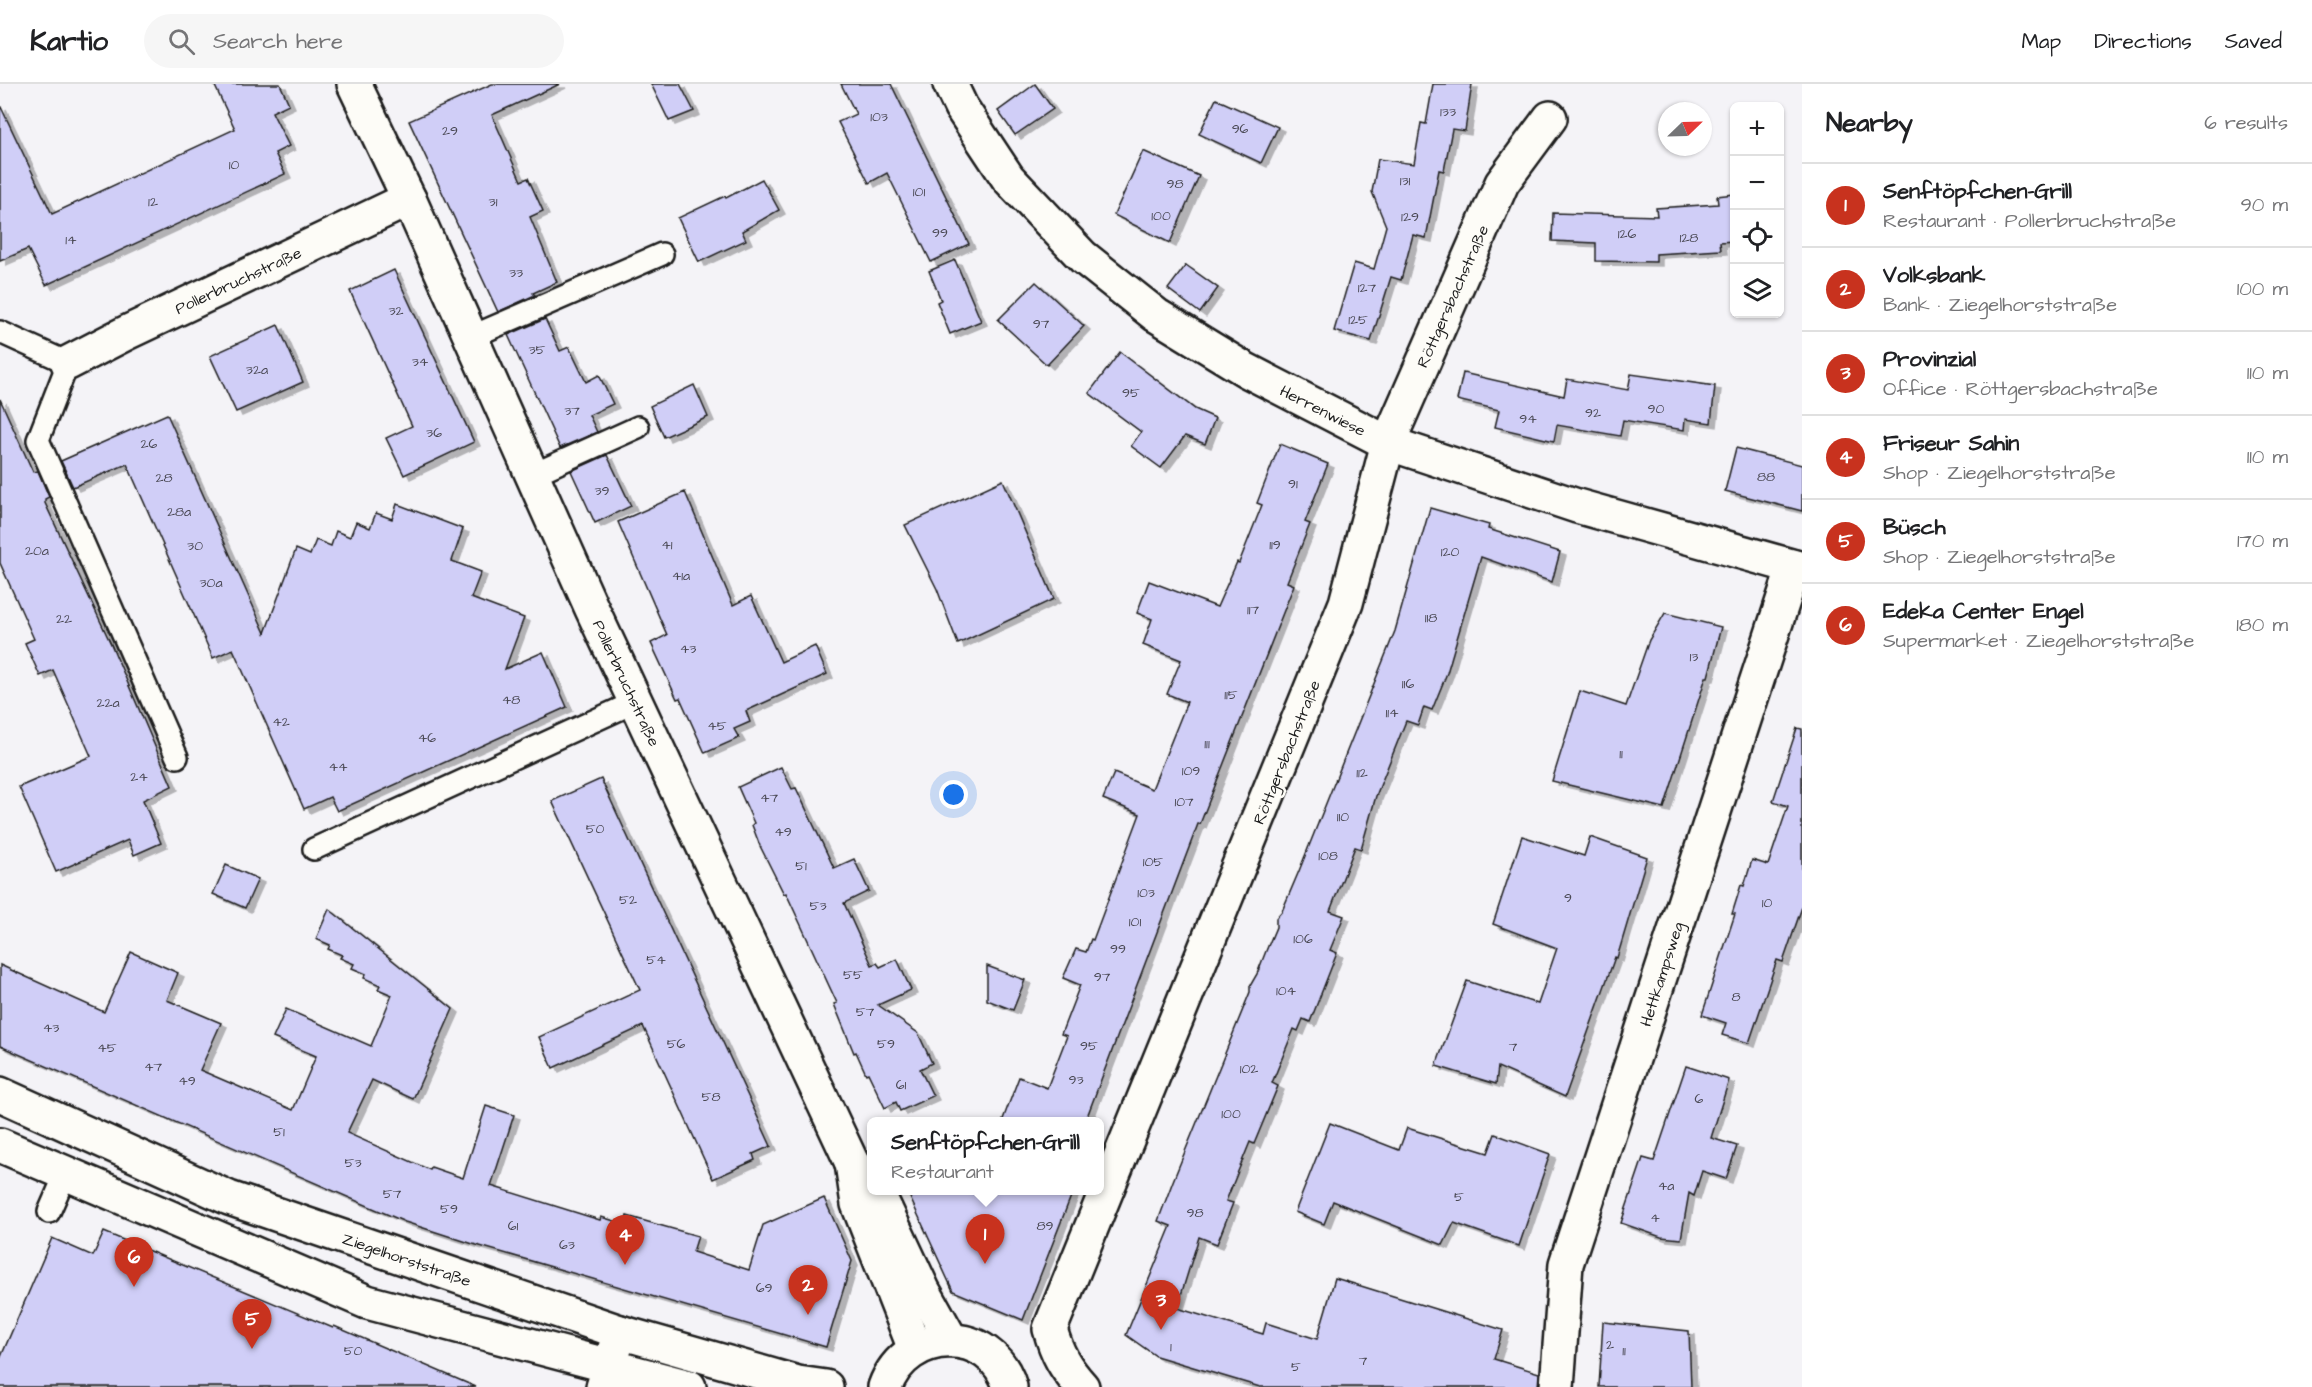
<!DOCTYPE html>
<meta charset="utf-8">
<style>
body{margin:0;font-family:"Architects Daughter",sans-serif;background:#f6f6f6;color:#202124}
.controls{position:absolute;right:18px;top:18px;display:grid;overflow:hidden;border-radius:9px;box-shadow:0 2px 4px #0004}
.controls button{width:54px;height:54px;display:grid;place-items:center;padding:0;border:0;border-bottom:2px solid #e0e0e0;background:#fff;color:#202124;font:30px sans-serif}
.compass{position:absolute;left:1658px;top:18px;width:54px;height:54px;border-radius:50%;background:#fff;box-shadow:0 2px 4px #0004;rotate:67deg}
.you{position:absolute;left:954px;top:711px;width:21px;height:21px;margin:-15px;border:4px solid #fff;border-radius:50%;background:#1a73e8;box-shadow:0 0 0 9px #1a73e833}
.badge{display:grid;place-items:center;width:39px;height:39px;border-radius:50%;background:#c8321e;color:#fff;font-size:20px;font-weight:700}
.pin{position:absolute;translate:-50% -50px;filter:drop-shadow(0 2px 3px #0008)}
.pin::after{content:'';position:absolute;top:32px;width:21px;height:18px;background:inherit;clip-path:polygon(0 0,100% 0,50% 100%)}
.popup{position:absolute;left:867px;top:1033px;width:237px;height:78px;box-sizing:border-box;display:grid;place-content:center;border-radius:9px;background:#fff;filter:drop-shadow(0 2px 4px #0005);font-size:20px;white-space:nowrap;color:#757577}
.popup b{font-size:22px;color:#202124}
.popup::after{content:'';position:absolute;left:50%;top:100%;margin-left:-12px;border:12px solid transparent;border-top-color:#fff}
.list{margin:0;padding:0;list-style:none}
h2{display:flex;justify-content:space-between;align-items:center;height:78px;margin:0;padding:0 24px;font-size:26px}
h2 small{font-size:20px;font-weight:400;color:#757577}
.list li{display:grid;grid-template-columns:39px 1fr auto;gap:18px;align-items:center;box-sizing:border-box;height:84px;padding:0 24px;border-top:2px solid #e0e0e0}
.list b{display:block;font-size:22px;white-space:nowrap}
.list p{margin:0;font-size:20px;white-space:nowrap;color:#757577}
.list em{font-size:20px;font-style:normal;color:#757577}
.icon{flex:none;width:33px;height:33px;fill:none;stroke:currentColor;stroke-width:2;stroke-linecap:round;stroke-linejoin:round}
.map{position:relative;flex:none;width:1802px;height:1303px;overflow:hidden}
header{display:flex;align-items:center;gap:36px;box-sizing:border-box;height:84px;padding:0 30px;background:#fff;border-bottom:2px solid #e0e0e0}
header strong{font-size:28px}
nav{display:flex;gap:33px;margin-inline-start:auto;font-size:21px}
.search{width:420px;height:54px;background:#f6f6f6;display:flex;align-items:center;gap:15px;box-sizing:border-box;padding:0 21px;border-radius:33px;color:#757577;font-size:22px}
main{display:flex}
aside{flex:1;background:#fff}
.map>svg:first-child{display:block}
.building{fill:#d0cef7;stroke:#1c1c1c;stroke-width:1.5;filter:url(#shadow)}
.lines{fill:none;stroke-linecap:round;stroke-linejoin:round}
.lane-casing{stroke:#1c1c1c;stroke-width:26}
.street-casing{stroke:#1c1c1c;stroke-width:38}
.secondary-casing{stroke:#1c1c1c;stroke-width:38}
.lane{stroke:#fdfcf7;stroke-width:21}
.street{stroke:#fdfcf7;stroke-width:33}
.secondary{stroke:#fdfcf7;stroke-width:33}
.labels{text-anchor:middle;stroke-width:5;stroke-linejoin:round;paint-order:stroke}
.number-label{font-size:14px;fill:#494853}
.street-label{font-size:16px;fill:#1c1c1c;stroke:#fdfcf7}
</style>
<header>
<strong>Kartio</strong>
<div class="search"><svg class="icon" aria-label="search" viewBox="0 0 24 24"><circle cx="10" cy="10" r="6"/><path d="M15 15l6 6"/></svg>Search here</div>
<nav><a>Map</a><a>Directions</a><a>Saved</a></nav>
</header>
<main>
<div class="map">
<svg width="1802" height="1303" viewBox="0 0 1802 1303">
<defs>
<filter id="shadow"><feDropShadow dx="6" dy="4" stdDeviation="0" flood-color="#0004"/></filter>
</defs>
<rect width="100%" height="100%" fill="#f4f3f7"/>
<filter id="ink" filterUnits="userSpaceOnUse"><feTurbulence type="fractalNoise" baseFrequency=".0167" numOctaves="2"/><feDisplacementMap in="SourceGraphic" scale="12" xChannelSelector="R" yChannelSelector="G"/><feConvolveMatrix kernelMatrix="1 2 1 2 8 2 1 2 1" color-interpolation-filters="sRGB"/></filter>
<g filter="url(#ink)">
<g class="building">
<polygon points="214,0 280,0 289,20 272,28 289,62 275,69 285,90 46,201 28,165 0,177 0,21 52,130 235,45"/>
<polygon points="492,0 560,0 492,31 521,97 528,94 543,127 530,133 557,198 533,209 535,211 498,228 409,37"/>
<polygon points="651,0 680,0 694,27 669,37"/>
<polygon points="841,0 891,0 969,160 931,178 887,89 869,99 838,38 856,30"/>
<polygon points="1035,0 1053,25 1015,51 998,27"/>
<polygon points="1433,0 1472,0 1465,47 1452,45 1444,87 1439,86 1426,154 1413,151 1401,196 1391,193 1371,257 1334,247 1354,179 1374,185 1386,142 1372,108 1378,75 1414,80 1421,39 1426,40"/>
<polygon points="1216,15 1278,43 1261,79 1199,50"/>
<polygon points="1143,67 1199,92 1170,159 1114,131"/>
<polygon points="762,95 779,126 742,147 746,156 699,178 678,134 725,112 726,114"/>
<polygon points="1734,110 1734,157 1720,158 1721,166 1656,170 1656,178 1596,177 1596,159 1552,157 1553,129 1657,132 1656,124 1718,120 1717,112"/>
<polygon points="955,176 981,237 950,250 937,218 941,216 929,187"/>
<polygon points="1186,181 1218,204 1200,229 1168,205"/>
<polygon points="394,186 474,358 404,391 386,354 412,342 350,207"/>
<polygon points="1036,198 1084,242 1047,281 998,236"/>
<polygon points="545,235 560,267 569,263 586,298 599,291 613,320 589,331 597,348 560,364 508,251"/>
<polygon points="278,241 303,298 236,328 210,272"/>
<polygon points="1120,268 1195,325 1215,334 1205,360 1185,352 1161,384 1131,362 1141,348 1089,309"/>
<polygon points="1463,289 1564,312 1567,295 1628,306 1631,290 1715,302 1711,339 1685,335 1684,346 1623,336 1620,352 1557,341 1554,357 1495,343 1499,326 1457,316"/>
<polygon points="694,301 708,333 664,353 650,322"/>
<polygon points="0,315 33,388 38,387 49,413 45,415 45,419 111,560 172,702 143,716 161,759 134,771 128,756 56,788 19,703 91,672 53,586 40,592 25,559 34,555 0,479"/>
<polygon points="167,330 265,549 296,465 310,471 316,456 331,462 336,447 350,453 356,438 370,444 376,429 392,435 397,420 463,445 452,477 481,488 471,514 524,534 505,585 543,568 567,623 337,727 330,713 304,725 233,565 213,574 127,380 73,403 61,377"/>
<polygon points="1280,360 1328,380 1305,438 1310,440 1287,498 1294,501 1200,740 1198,740 1085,1038 1002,1038 1019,993 1047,1004 1067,952 1061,950 1080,901 1063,894 1076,865 1086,868 1091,855 1093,856 1140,730 1103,715 1114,689 1152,705 1187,618 1167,610 1181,576 1143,561 1152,535 1137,529 1149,497 1217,523 1237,478 1239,479 1262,421 1257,419"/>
<polygon points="1736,364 1802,381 1802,427 1725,407"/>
<polygon points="607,371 631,422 595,439 571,387"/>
<polygon points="1003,396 1054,515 958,560 937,505 905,441"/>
<polygon points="685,408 733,521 751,512 781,578 815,562 827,590 746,627 750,638 734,645 739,654 705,669 680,614 677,615 651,559 667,551 618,438"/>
<polygon points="1430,424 1489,441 1488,445 1560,468 1552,498 1481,473 1447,589 1432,626 1424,623 1418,641 1406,637 1376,712 1361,765 1355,763 1330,827 1344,832 1330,866 1337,869 1310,938 1303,935 1298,947 1294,945 1272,999 1278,1002 1254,1060 1250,1058 1226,1117 1233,1119 1217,1160 1199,1153 1177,1224 1263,1250 1266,1239 1317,1255 1335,1194 1503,1246 1494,1275 1539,1289 1538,1303 1260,1303 1156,1272 1126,1251 1171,1142 1158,1137 1173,1097 1250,908 1250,902 1257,890 1266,867 1276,843 1276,834 1282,827 1299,787 1395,547"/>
<polygon points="1665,529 1721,543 1708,593 1706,593 1664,724 1552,697 1580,607 1626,622 1649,556"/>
<polygon points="1797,644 1802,645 1802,823 1783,878 1777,876 1749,959 1722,951 1726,939 1702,931 1735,830 1732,830 1741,801 1744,802 1752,776 1768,781 1788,722 1773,717"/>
<polygon points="781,683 792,705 796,704 834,784 854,775 869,807 844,819 872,881 877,879 880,883 897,875 911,906 878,921 918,949 932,979 920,985 933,1012 900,1027 896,1018 885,1024 868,989 866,990 856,968 854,969 834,920 837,919 786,809 784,810 760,762 752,741 754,739 738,703"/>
<polygon points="601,695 771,1062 753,1070 755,1076 713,1095 643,942 553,984 539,953 640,906 552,717"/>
<polygon points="1522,752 1584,772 1590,753 1647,773 1617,874 1615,873 1565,1013 1498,983 1496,1000 1436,982 1467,897 1538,920 1557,864 1493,840"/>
<polygon points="226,781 258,795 245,824 213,810"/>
<polygon points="329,825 453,925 413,1015 372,996 347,1049 430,1086 431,1083 463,1094 486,1022 514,1031 491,1102 600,1136 601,1133 625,1140 627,1132 698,1152 693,1168 749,1186 763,1141 824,1114 852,1177 826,1263 473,1160 405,1138 0,962 0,881 104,928 131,868 178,889 167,916 221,939 200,986 293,1026 316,972 273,954 286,925 371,962 392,911 378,905 380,901 364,894 366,890 352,884 354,880 340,874 342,871 328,865 330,861 316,855"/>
<polygon points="987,882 1025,896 1013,926 987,916"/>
<polygon points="1686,982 1729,996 1711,1054 1737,1062 1726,1095 1702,1087 1694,1112 1689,1109 1681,1155 1661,1153 1621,1139 1643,1074 1654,1077"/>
<polygon points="1330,1039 1399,1066 1407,1044 1488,1069 1495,1050 1550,1070 1519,1162 1454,1139 1443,1161 1333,1117 1324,1140 1295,1128"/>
<polygon points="907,1107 1073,1107 1023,1236 953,1207"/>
<polygon points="104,1148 333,1244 334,1242 476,1303 0,1303 0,1275 52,1154 93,1172"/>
<polygon points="1603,1238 1689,1247 1691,1303 1599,1303"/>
</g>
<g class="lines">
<g class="lane-casing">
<g id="lane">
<polyline points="0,248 68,279 38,356 177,673"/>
<polyline points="471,253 662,170"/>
<polyline points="532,391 638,343"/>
<polyline points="314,765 635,618"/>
<polyline points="49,1128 66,1089"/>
</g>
</g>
<g class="street-casing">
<g id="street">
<polyline points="950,0 961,23 1008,94 1083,173 1156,231 1246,286 1388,359 1577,422 1802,485"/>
<polyline points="68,279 126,249 409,115"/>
<polyline points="603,1303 620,1248"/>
<path d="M1082,1303C1065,1284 1057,1270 1050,1245L1346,519L1388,359L1502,99L1550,34"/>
<polyline points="1557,1303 1566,1180 1794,483"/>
</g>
</g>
<g class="secondary-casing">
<g id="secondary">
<polyline points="354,0 409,115 592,525 852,1079 871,1103"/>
<polyline points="0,1010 229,1114 620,1248 798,1299 826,1303"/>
<polyline points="0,1061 367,1218 689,1303"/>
<polyline points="852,1079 858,1120 915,1265"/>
<polyline points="873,1106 880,1114 923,1206 951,1256"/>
<path d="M885,1303C907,1242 992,1241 1010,1303"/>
</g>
</g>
<use href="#lane" class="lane"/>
<use href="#street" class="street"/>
<use href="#secondary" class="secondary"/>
</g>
</g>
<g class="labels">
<g class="number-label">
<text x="1448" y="32">133</text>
<text x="879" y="37">103</text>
<text x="1240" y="49">96</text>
<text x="450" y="51">29</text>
<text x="234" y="85">10</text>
<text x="1405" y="101">131</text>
<text x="1175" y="104">98</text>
<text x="919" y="112">101</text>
<text x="153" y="122">12</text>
<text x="493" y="122">31</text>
<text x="1161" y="136">100</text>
<text x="1410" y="137">129</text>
<text x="940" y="153">99</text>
<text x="1627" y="154">126</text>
<text x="1689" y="158">128</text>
<text x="71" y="160">14</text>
<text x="516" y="193">33</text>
<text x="1367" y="208">127</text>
<text x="396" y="231">32</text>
<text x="1358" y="240">125</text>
<text x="1041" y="244">97</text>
<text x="537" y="270">35</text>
<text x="420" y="282">34</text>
<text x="257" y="290">32a</text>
<text x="1131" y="313">95</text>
<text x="1656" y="329">90</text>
<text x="572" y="331">37</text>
<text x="1593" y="333">92</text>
<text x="1528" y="339">94</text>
<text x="434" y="353">36</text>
<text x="149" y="364">26</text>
<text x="1766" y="397">88</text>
<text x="164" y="398">28</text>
<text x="1293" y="404">91</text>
<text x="602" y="411">39</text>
<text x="179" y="432">28a</text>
<text x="667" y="465">41</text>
<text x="1275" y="465">119</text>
<text x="195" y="466">30</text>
<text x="37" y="471">20a</text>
<text x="1450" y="472">120</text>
<text x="681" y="496">41a</text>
<text x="211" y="503">30a</text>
<text x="1253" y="530">117</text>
<text x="1431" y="538">118</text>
<text x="64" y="539">22</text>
<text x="688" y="569">43</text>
<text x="1694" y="577">13</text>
<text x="1408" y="604">116</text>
<text x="1231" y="615">115</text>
<text x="511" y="620">48</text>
<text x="108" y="623">22a</text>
<text x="1392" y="633">114</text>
<text x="281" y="642">42</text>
<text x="717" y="646">45</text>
<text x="427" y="658">46</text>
<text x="1207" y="664">111</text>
<text x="1621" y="674">11</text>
<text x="338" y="687">44</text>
<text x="1191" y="691">109</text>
<text x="1362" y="693">112</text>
<text x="139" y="697">24</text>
<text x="769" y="718">47</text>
<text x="1184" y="722">107</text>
<text x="1343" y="737">110</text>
<text x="595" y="749">50</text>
<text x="783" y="752">49</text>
<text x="1328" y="776">108</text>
<text x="1153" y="782">105</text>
<text x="801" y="786">51</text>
<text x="1146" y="813">103</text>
<text x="1568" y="818">9</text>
<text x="628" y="820">52</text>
<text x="1767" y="823">10</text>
<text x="818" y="826">53</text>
<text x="1135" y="842">101</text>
<text x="1303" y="859">106</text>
<text x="1118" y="869">99</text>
<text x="656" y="880">54</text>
<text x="853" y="895">55</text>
<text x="1102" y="897">97</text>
<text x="1286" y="911">104</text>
<text x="1736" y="917">8</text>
<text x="865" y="932">57</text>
<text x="51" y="948">43</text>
<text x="676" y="964">56</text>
<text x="886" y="964">59</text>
<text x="1089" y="966">95</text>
<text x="1513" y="967">7</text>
<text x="107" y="968">45</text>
<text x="153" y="987">47</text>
<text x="1249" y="989">102</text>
<text x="1076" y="1000">93</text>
<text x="187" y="1001">49</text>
<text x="901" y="1005">61</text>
<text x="711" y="1017">58</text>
<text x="1699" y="1019">6</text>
<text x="1231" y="1034">100</text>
<text x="279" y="1052">51</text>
<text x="353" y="1083">53</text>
<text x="1666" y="1106">4a</text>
<text x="392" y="1114">57</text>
<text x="1459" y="1117">5</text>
<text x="449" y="1129">59</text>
<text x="1195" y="1133">98</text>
<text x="1655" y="1138">4</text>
<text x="513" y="1146">61</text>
<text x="1045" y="1146">89</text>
<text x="567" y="1165">63</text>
<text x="764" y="1208">69</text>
<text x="1610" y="1265">2</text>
<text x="1171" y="1267">1</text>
<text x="353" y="1271">50</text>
<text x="1624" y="1271">11</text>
<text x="1363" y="1281">7</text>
<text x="1296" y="1287">5</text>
</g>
<g class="street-label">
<text transform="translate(238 196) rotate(-25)" y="6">Pollerbruchstraße</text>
<text transform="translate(1452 212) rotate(-66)" y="6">Röttgersbachstraße</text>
<text transform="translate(1323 326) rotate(27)" y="6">Herrenwiese</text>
<text transform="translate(627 599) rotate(65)" y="6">Pollerbruchstraße</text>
<text transform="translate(1286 668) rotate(-68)" y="6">Röttgersbachstraße</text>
<text transform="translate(1661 890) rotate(-72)" y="6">Hettkampsweg</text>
<text transform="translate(407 1175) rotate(19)" y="6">Ziegelhorststraße</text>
</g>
</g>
</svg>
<div class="controls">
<button>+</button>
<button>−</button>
<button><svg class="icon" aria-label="locate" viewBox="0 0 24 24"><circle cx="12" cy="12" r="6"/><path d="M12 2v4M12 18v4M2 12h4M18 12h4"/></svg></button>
<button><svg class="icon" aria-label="layers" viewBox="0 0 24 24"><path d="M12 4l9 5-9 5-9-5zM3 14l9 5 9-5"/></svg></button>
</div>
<svg class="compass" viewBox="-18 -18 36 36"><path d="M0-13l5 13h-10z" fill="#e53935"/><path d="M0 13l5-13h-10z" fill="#757577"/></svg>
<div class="you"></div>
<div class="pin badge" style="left:985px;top:1180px">1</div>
<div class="popup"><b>Senftöpfchen-Grill</b>Restaurant</div>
<div class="pin badge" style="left:808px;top:1231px">2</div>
<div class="pin badge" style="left:1161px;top:1246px">3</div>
<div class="pin badge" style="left:625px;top:1181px">4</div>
<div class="pin badge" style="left:252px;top:1265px">5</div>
<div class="pin badge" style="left:134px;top:1203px">6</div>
</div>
<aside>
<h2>Nearby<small>6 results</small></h2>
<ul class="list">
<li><span class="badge">1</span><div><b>Senftöpfchen-Grill</b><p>Restaurant · Pollerbruchstraße</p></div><em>90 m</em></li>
<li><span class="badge">2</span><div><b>Volksbank</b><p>Bank · Ziegelhorststraße</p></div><em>100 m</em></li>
<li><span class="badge">3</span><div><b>Provinzial</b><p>Office · Röttgersbachstraße</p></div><em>110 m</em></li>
<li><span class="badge">4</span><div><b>Friseur Sahin</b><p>Shop · Ziegelhorststraße</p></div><em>110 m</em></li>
<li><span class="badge">5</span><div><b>Büsch</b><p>Shop · Ziegelhorststraße</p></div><em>170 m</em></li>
<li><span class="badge">6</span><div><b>Edeka Center Engel</b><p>Supermarket · Ziegelhorststraße</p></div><em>180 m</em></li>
</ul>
</aside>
</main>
